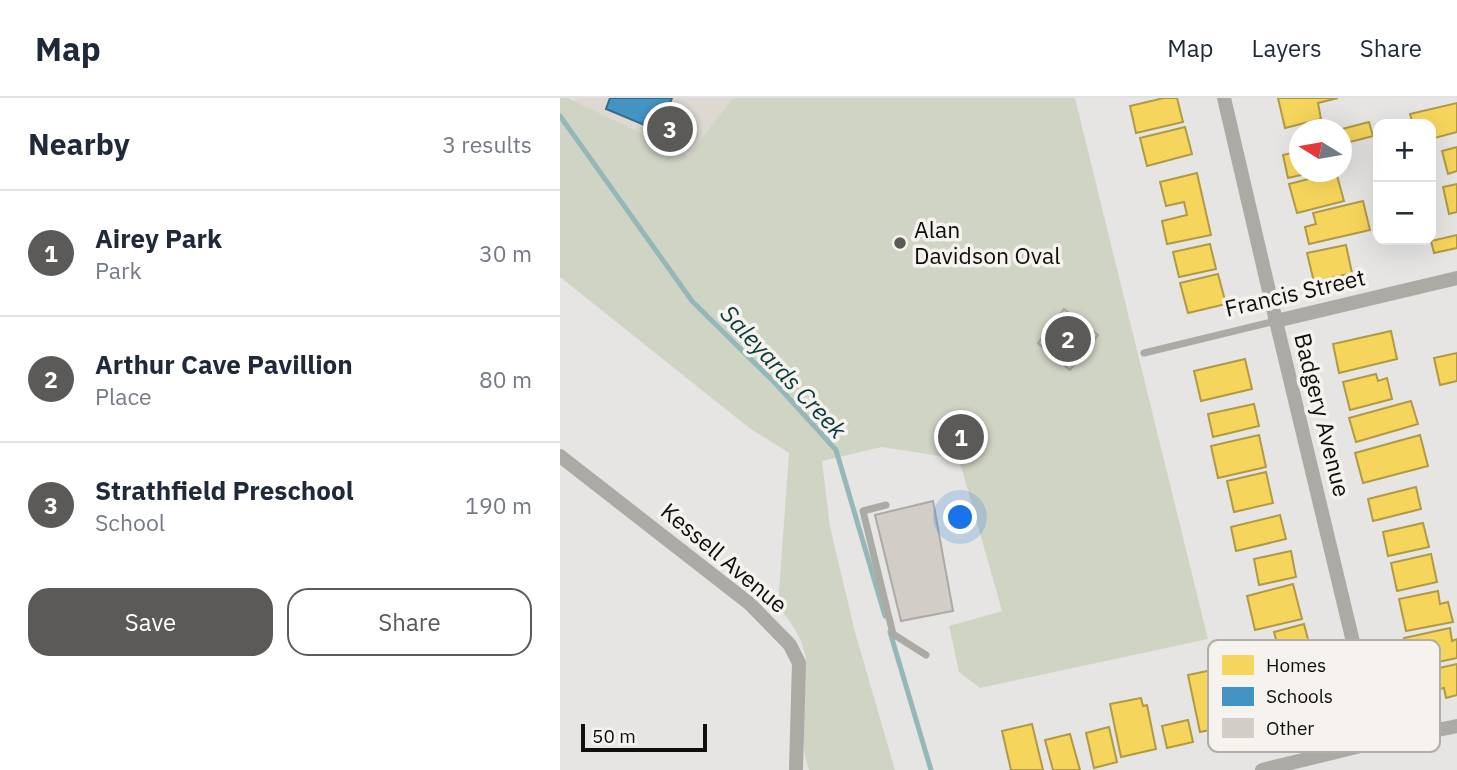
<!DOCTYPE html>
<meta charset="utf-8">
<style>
body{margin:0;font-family:"IBM Plex Sans",sans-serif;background:#f6f6f7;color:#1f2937}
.controls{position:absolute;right:21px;top:21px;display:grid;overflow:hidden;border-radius:14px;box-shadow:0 7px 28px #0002}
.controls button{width:63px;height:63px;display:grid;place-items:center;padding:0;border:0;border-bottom:2px solid #e0e1e3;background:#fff;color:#1f2937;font:35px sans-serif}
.compass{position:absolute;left:729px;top:21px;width:63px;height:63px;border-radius:50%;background:#fff;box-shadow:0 7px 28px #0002;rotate:281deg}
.scale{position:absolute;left:21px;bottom:18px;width:126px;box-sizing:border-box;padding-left:7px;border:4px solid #100f0d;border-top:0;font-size:19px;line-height:24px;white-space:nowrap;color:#100f0d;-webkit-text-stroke:5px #f6f2ee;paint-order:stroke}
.you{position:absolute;left:401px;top:420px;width:24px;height:24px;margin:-18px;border:5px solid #fff;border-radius:50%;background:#1a73e8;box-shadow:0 0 0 10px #1a73e833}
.badge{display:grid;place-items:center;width:46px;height:46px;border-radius:50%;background:#5b5a58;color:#fff;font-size:23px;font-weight:700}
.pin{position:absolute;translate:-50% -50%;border:4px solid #fff;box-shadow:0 2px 7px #0006}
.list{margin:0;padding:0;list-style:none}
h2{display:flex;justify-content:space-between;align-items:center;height:91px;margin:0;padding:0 28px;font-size:30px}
h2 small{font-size:23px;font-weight:400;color:#747a83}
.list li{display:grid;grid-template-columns:46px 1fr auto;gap:21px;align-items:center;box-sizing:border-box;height:126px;padding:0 28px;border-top:2px solid #e0e1e3}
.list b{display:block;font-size:26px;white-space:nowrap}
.list p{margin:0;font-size:23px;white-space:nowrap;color:#747a83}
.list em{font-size:23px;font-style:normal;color:#747a83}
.actions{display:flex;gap:14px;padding:21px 28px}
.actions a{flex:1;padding:16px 0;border:2px solid #5b5a58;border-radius:21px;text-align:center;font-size:24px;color:#5b5a58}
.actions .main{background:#5b5a58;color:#fff}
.map{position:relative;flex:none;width:897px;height:672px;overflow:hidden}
header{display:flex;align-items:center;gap:42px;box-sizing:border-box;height:98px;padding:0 35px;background:#fff;border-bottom:2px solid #e0e1e3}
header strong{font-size:33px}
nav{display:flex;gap:38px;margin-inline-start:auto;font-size:24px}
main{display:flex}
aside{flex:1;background:#fff}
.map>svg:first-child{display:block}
.built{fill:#ded8d2}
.green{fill:#d0d4c5}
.homes{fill:#f6d55c;stroke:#b19a44;stroke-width:2}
.schools{fill:#4393c3;stroke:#346b8c;stroke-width:2}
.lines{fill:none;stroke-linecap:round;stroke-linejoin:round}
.stream{stroke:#96b7b8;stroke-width:5}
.building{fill:#d2cdc6;stroke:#abaaa8;stroke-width:2}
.service{stroke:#acaaa5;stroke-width:7}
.minor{stroke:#acaaa5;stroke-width:14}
.poi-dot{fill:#5b5a58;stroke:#f6f2ee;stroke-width:2.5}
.labels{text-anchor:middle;stroke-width:7;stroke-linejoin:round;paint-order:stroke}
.poi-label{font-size:23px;fill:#100f0d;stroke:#f6f2ee;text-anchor:start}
.street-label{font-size:23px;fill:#100f0d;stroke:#f6f2ee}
.water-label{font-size:24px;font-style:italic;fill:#0a393c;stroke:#f6f2ee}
.key{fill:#f6f2ee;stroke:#b1aeaa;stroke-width:2}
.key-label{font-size:19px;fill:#100f0d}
</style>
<header>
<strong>Map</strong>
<nav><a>Map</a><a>Layers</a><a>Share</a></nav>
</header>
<main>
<aside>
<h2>Nearby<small>3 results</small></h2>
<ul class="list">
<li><span class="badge">1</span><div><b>Airey Park</b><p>Park</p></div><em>30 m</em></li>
<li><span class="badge">2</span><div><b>Arthur Cave Pavillion</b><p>Place</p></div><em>80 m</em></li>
<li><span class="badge">3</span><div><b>Strathfield Preschool</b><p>School</p></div><em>190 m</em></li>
</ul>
<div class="actions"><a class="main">Save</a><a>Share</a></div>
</aside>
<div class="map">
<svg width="897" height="672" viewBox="0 0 897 672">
<rect width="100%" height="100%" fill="#e7e5e3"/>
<polygon class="built" points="15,0 173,0 128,59 14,3"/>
<path class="green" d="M0,0H8L128,58L173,0H515L648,541L420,590L399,574L389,528L442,513L399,361L322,349L262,363L270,429L295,534L335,672H249C238,643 246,604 245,573C245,568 247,561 245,556C241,538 230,523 218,508L229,355L188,329L0,179Z"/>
<g class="homes">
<polygon points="604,0 617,0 623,24 576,35 570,8"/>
<polygon points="718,0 778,0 758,5 761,21 725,30"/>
<polygon points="897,5 897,34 871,41 871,26 853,26 850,16"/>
<polygon points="809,24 813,38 786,45 782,31"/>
<polygon points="625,29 632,56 587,68 580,40"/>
<polygon points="897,49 897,73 888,76 882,53"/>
<polygon points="740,53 740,74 754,74 728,80 723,57"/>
<polygon points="776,74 784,103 737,115 729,86"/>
<polygon points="637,75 651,137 607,146 602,123 627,117 624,104 606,108 600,84"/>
<polygon points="897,86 897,114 889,116 883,89"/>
<polygon points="803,103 810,132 749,146 745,129 756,126 753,115"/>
<polygon points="897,137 897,150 874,155 871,143"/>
<polygon points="650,146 656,171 619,179 613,154"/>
<polygon points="786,147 792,175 754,184 747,155"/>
<polygon points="658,176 666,206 628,215 620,185"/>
<polygon points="831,233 837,261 779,275 773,246"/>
<polygon points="897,255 897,283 880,287 874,260"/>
<polygon points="685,261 692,291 641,303 634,273"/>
<polygon points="816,276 818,283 827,280 832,301 790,312 783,284"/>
<polygon points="851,303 858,326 796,344 789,320"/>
<polygon points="694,306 699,328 653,339 648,316"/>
<polygon points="699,337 706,369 658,380 651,348"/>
<polygon points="860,337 868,368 803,385 795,355"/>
<polygon points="706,374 713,405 674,414 667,383"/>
<polygon points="856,389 861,411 813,423 808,401"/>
<polygon points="720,417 726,441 676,453 671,429"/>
<polygon points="863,425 869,449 828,458 823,434"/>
<polygon points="731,453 736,479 699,487 694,461"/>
<polygon points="871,456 877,484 837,493 831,465"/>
<polygon points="733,486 742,521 695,532 687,498"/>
<polygon points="878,493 880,506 888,504 893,524 846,533 839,501"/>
<polygon points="744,526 751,553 721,561 714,534"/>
<polygon points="890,530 892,543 897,541 897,560 850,570 844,540"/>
<polygon points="897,566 897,597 886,600 884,590 856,596 852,576"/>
<polygon points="657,571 669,628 640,634 628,577"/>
<polygon points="581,600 583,608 587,607 596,651 561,659 550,606"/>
<polygon points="628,622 633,644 607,650 602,628"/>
<polygon points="472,626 483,672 451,672 442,633"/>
<polygon points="549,629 557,664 534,670 526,635"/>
<polygon points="510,636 520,672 493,672 485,642"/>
</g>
<polygon class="schools" points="50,0 112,0 102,23 98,21 94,31 46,11"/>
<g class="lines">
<g class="stream">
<polyline points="0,18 132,203 216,286 276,352 325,518"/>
<polyline points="330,534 371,672"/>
</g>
</g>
<g class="building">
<polygon points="504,211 538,237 510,272 478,245"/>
<polygon points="373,403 393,513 341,523 315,417"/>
</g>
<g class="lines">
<g class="service">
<polyline points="584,255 716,223"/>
<polyline points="326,407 303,413 333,536 366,557"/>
</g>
<g class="minor">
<polyline points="664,0 716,223 817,644"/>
<polyline points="716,223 897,180"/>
<polyline points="0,358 190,506 230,547 239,565 236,672"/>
<polyline points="702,672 817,644 897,628"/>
</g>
</g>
<circle class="poi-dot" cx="340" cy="145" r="7"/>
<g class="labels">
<g class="poi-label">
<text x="354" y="140">Alan<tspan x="354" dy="26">Davidson Oval</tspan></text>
</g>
<g class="street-label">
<text transform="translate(735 195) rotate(-13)" y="8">Francis Street</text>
<text transform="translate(762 317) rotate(76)" y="8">Badgery Avenue</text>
<text transform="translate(164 460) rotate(40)" y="8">Kessell Avenue</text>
</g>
<g class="water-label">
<text transform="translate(223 274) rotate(47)" y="8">Saleyards Creek</text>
</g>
</g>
<rect x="648" y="542" width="232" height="112" rx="10" class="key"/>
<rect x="662" y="557" width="32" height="20" fill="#f6d55c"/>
<rect x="662" y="589" width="32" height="19" fill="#4393c3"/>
<rect x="662" y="620" width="32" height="20" fill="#d2cdc6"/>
<g class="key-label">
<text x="706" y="574">Homes</text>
<text x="706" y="605">Schools</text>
<text x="706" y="637">Other</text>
</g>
</svg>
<div class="controls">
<button>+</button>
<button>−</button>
</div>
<svg class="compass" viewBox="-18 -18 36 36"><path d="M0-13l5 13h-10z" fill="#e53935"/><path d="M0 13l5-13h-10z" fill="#747a83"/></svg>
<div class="scale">50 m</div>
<div class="you"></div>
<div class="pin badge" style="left:401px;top:339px">1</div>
<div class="pin badge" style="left:508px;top:241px">2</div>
<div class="pin badge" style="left:110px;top:31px">3</div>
</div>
</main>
